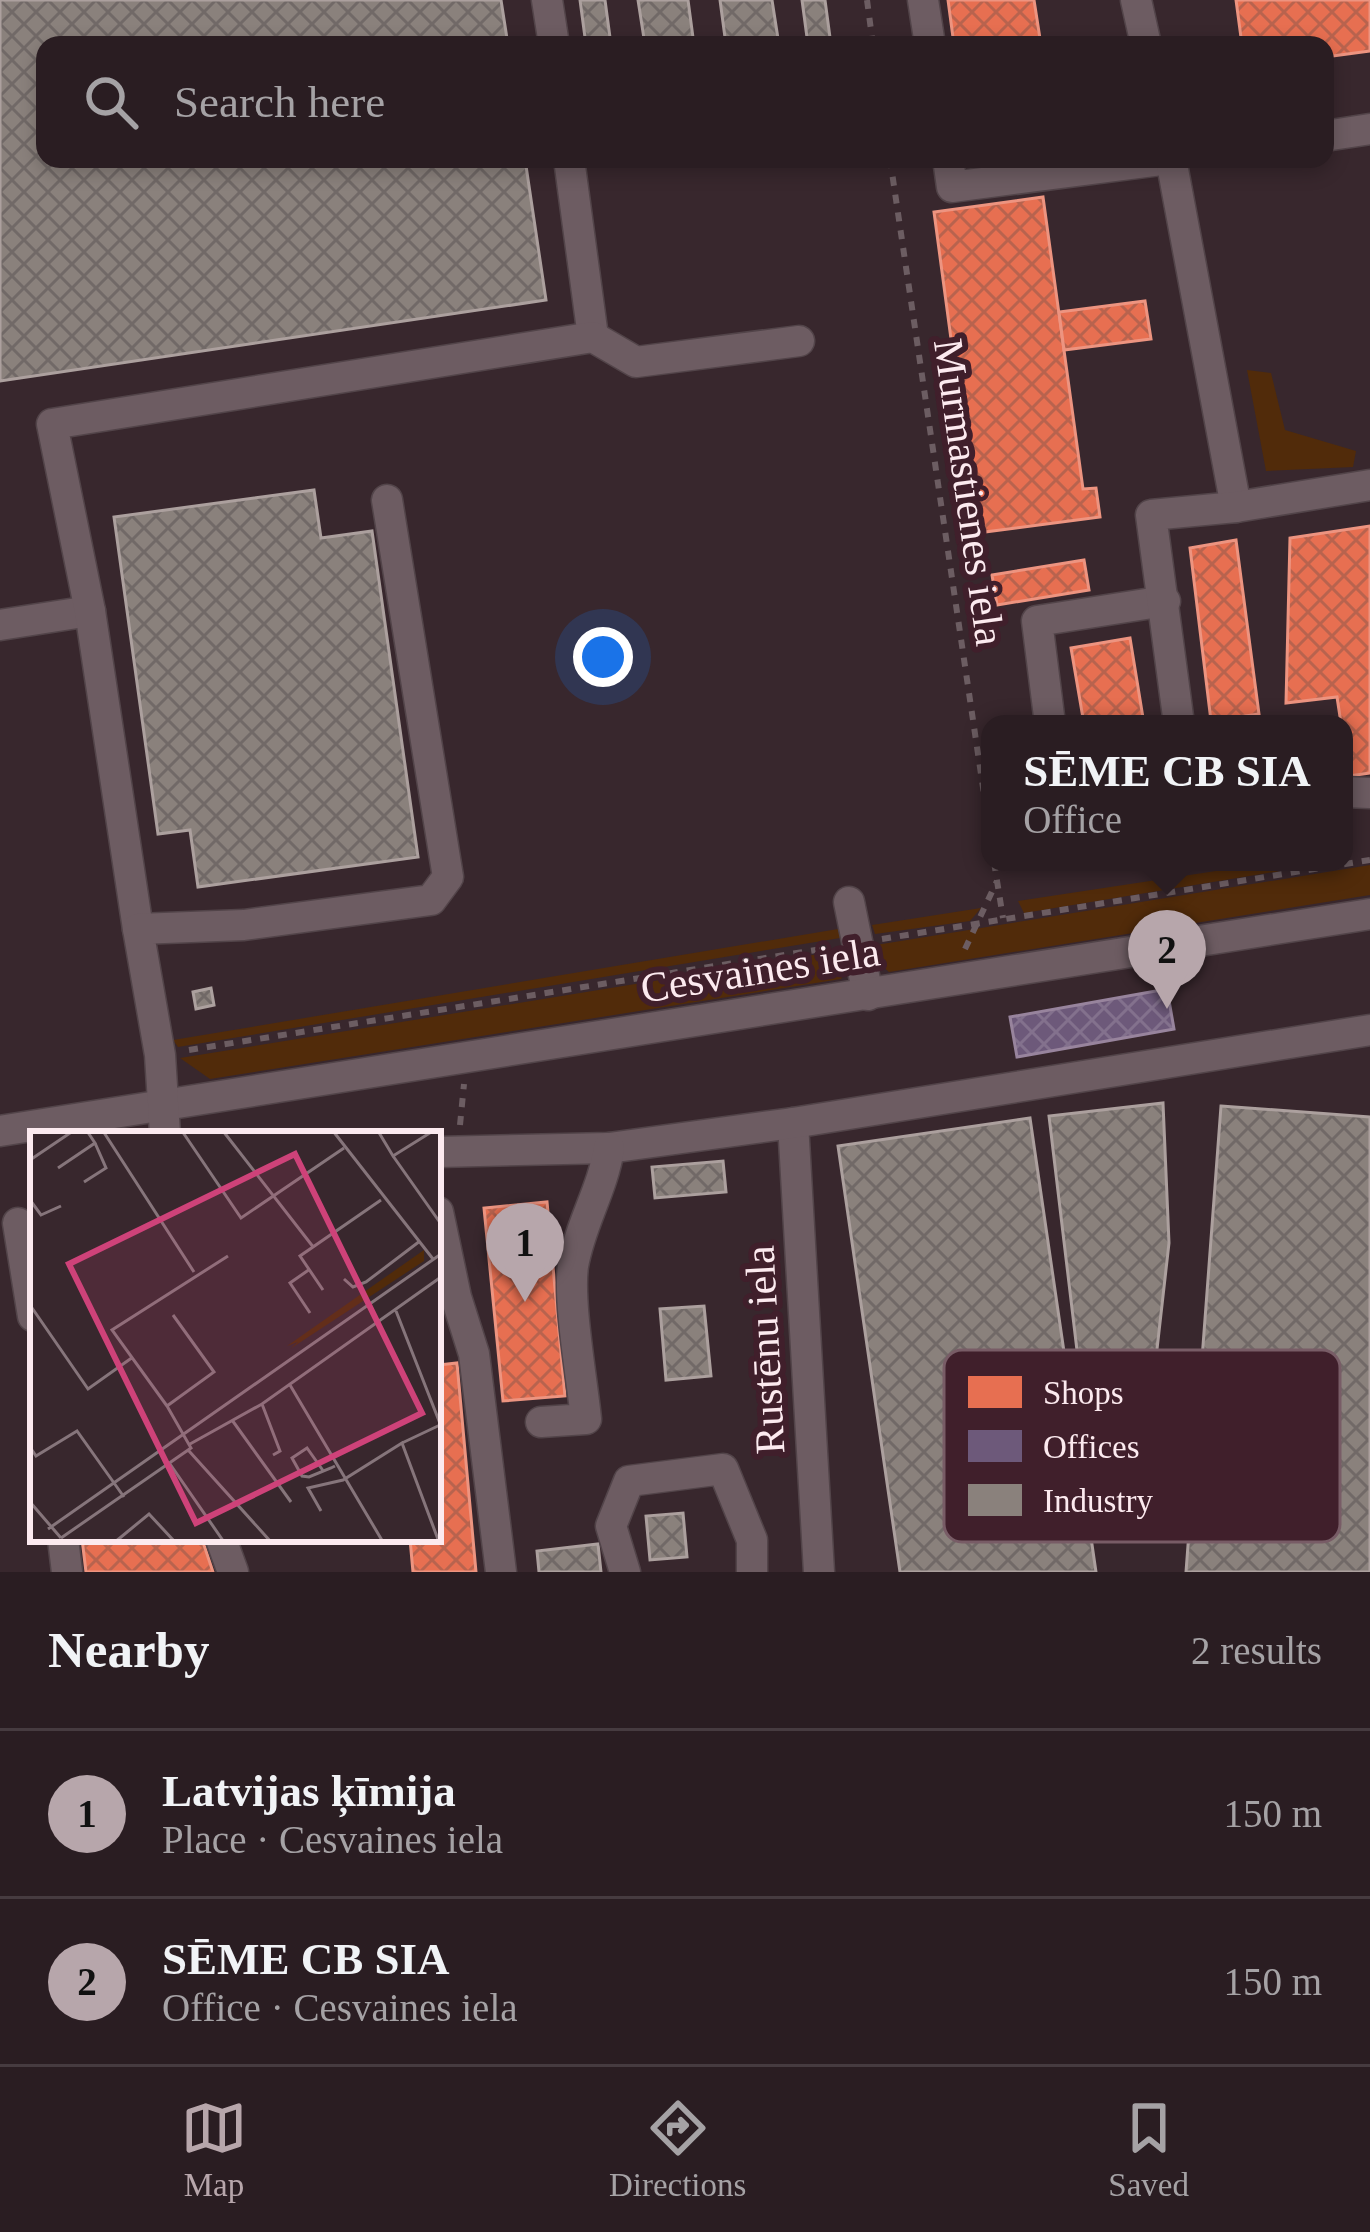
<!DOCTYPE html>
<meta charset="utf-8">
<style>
body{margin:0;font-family:Georgia,serif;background:#362a2f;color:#f1f3f6}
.you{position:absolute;left:603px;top:657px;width:42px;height:42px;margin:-30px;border:9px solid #fff;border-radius:50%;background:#1a73e8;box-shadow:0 0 0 18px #1a73e833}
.badge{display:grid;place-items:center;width:78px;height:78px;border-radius:50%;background:#b7a6ab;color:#111;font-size:39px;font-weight:700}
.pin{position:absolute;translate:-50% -99px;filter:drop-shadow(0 3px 6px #0008)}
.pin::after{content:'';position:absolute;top:63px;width:42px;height:36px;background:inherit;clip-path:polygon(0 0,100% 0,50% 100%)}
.popup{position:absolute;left:981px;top:715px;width:372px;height:156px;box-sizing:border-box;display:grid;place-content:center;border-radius:24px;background:#2a1d22;filter:drop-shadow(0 3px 9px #0005);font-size:39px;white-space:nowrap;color:#a5a2a5}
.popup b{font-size:45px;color:#f1f3f6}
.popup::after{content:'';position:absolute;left:50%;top:100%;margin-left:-24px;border:24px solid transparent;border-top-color:#2a1d22}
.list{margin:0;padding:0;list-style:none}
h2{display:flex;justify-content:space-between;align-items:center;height:156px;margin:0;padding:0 48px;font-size:51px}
h2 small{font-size:39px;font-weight:400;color:#a5a2a5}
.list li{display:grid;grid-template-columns:78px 1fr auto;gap:36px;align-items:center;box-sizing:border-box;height:168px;padding:0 48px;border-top:3px solid #463b40}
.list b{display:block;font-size:45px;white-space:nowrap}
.list p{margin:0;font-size:39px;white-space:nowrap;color:#a5a2a5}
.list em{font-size:39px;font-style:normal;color:#a5a2a5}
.icon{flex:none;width:66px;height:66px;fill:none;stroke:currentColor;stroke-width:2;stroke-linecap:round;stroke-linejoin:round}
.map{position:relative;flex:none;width:1370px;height:1572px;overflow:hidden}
.search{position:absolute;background:#2a1d22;box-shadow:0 6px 18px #0003;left:36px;right:36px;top:36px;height:132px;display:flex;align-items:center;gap:30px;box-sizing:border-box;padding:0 42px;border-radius:24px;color:#a5a2a5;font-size:45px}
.sheet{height:492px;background:#2a1d22}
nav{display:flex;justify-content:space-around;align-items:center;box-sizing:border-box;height:168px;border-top:3px solid #463b40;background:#2a1d22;font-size:33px;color:#a5a2a5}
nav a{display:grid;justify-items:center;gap:6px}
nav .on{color:#b7a6ab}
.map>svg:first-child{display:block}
.grass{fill:#512b0a}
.shops{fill:url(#shops-cross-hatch);stroke:#ed9480;stroke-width:3}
.offices{fill:url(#offices-cross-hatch);stroke:#98849d;stroke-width:3}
.industry{fill:url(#industry-cross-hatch);stroke:#aca09e;stroke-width:3}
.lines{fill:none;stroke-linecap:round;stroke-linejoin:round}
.minor-casing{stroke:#524449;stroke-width:33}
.path{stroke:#6c5d62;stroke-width:6;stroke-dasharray:9 9;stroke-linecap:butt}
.minor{stroke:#6d5c62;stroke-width:30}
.labels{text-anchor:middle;stroke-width:12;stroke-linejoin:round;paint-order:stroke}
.street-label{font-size:42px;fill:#fceaef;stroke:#401f2b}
.inset-road{fill:none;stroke:#86757b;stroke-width:3}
.view{fill:#ce4279;fill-opacity:0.15;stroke:#ce4279;stroke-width:6}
.inset-edge{fill:none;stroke:#fceaef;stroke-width:6}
.key{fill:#401f2b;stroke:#785c66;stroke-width:3}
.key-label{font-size:33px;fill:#fceaef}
</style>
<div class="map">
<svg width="1370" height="1572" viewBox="0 0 1370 1572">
<defs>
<pattern id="shops-cross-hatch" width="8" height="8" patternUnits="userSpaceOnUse" patternTransform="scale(3)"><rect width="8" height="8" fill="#e76f51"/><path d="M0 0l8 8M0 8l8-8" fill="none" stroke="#b8634e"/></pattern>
<pattern id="offices-cross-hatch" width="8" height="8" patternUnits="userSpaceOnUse" patternTransform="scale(3)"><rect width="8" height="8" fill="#6d597a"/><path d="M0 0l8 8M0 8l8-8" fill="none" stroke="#83718d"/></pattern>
<pattern id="industry-cross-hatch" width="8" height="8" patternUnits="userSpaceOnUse" patternTransform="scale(3)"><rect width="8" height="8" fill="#8a817c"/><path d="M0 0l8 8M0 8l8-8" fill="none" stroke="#716967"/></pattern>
</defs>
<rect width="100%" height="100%" fill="#38272d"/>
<g class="grass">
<polygon points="1247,370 1271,373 1285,430 1356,451 1353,467 1266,471"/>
<polygon points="1276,862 1335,862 1024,913 1018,901"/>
<polygon points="1370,865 1370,895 889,972 880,964 876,945"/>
<polygon points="981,908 970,921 875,934 872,925"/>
<polygon points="838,929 840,938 178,1047 173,1040"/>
<polygon points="844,950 848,969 841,979 210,1079 180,1058"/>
</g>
<g class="shops">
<polygon points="948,0 1034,0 1041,45 954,45"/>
<polygon points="1236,0 1370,0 1370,51 1325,57 1325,45 1242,45"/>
<polygon points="971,159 1062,159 973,170"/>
<polygon points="1043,197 1083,489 1096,488 1100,517 977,533 934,212"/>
<polygon points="1145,301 1151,339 1064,350 1059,312"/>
<polygon points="1370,526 1370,773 1349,776 1337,697 1286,703 1290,538"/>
<polygon points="1236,540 1259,714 1211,721 1190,548"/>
<polygon points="1084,560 1089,590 997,605 992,575"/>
<polygon points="1130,638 1144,724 1084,724 1071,648"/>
<polygon points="547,1202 565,1396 503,1401 484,1208"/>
<polygon points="457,1363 476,1572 413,1572 410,1539 438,1539 438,1365"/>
<polygon points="82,1539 202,1539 213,1572 86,1572"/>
</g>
<polygon class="offices" points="1167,989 1174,1029 1017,1057 1010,1017"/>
<g class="industry">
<polygon points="0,0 501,0 508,45 45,45 45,159 525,159 546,300 0,381"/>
<polygon points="580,0 605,0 611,45 586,45"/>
<polygon points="638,0 688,0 694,45 645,45"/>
<polygon points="720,0 772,0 779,45 726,45"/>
<polygon points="802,0 825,0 831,45 808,45"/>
<polygon points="314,490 321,538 372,531 418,857 198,887 190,830 158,834 114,517"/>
<polygon points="211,988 214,1005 196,1009 193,992"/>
<polygon points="1163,1103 1169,1243 1143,1473 1092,1476 1049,1116"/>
<polygon points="1221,1106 1370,1117 1370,1572 1186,1572"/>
<polygon points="1030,1118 1096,1572 900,1572 838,1146"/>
<polygon points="723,1161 726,1192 655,1198 652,1167"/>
<polygon points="704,1306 711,1376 666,1380 660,1309"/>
<polygon points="683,1513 687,1557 650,1560 646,1516"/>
<polygon points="598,1544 601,1572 539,1572 537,1551"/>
</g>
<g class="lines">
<g class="minor-casing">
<g id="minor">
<polyline points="547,0 554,45"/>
<polyline points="923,0 930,45"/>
<polyline points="1136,0 1146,45"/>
<polyline points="1325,136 1370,129"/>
<polyline points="569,159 593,337"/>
<polyline points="948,159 952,187 1169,159"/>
<polyline points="1171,159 1236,507"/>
<polyline points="0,625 90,611"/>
<polyline points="1050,724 1037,621 1165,601"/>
<polyline points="1179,724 1151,515 1236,507 1370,485"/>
<polyline points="1344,792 1370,793"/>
<polyline points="849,902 868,995"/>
<polyline points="138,929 90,611 52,424 593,337 636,362 799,341"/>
<polyline points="793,1123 819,1572"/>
<polyline points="0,1131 1370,914"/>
<polyline points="165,1134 160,1055 138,929 244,925 431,900 448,877 387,500"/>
<polyline points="438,1152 609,1148 793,1123 1370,1030"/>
<polyline points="438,1212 456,1297 474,1354 501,1572"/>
<polyline points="18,1223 33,1316"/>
<path d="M541,1422L586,1419C582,1379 568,1302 573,1266C580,1224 603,1189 609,1148"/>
<polyline points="63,1539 67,1572"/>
<polyline points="221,1539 233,1572"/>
<polyline points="625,1572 611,1526 629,1481 723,1469 752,1540 752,1572"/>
</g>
</g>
<g class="path">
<polyline points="867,0 873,45"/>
<polyline points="890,159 990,835"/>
<polyline points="994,862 1003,918"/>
<polyline points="882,939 1370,860"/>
<polyline points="965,949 997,881"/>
<polyline points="189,1050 828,948"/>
<polyline points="460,1125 464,1084"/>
</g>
<use href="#minor" class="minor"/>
</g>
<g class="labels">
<g class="street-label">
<text transform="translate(970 492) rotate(82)" y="15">Murmastienes iela</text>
<text transform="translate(760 969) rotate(-9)" y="15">Cesvaines iela</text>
<text transform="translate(764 1350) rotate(-93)" y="15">Rustēnu iela</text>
</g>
</g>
<g transform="translate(30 1131)">
<rect width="411" height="411" fill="#38272d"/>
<path d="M394,119V130L260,218L268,211L257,215Z" fill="#512b0a"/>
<path class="inset-road" d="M73,0L164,141M152,0L211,87L314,17M193,0L284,117M303,0L403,128M348,0L363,25L403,0M363,25L411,93M0,29L43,0M28,37L65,12L57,0M54,51L76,37L65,12M0,69L11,84L31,75M314,148L323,156L336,151L390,110M293,159L270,125L351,69M0,174L58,258L103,226M366,180L411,295M280,182L260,152L280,138M260,254L353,411M232,273L250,320L243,324M137,275L82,199L198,125M202,289L261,371M372,312L410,294M160,313L232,273L411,146M2,319L6,325L47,300L94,366M159,320L241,411M140,333L194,411M294,341L277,317L262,327L272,345L279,346L301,337L305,335M0,371L31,407M291,380L278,357L313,349L372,312L409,411M18,398L411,123M31,407L161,317L137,275L184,241L143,184M85,411L119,383L145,411"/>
<path class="view" d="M265,23L392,282L166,392L39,133Z"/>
<rect width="411" height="411" class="inset-edge"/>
</g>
<rect x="944" y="1350" width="396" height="192" rx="18" class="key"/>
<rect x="968" y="1376" width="54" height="32" fill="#e76f51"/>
<rect x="968" y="1430" width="54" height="32" fill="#6d597a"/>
<rect x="968" y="1484" width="54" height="32" fill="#8a817c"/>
<g class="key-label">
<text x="1043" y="1404">Shops</text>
<text x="1043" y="1458">Offices</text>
<text x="1043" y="1512">Industry</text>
</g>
</svg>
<div class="you"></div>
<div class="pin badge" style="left:525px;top:1302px">1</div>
<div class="pin badge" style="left:1167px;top:1009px">2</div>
<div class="popup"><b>SĒME CB SIA</b>Office</div>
<div class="search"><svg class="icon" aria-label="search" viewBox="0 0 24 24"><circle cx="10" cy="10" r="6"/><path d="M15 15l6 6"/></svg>Search here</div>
</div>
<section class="sheet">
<h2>Nearby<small>2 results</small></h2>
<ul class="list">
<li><span class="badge">1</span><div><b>Latvijas ķīmija</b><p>Place · Cesvaines iela</p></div><em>150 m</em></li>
<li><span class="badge">2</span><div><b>SĒME CB SIA</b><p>Office · Cesvaines iela</p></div><em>150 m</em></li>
</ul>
</section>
<nav>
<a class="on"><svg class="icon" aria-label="map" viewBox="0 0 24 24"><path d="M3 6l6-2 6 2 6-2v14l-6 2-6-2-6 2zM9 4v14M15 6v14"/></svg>Map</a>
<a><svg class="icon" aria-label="directions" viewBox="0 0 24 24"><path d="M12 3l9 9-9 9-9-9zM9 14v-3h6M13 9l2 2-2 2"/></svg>Directions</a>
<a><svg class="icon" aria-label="saved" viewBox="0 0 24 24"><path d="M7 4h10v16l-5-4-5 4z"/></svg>Saved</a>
</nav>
